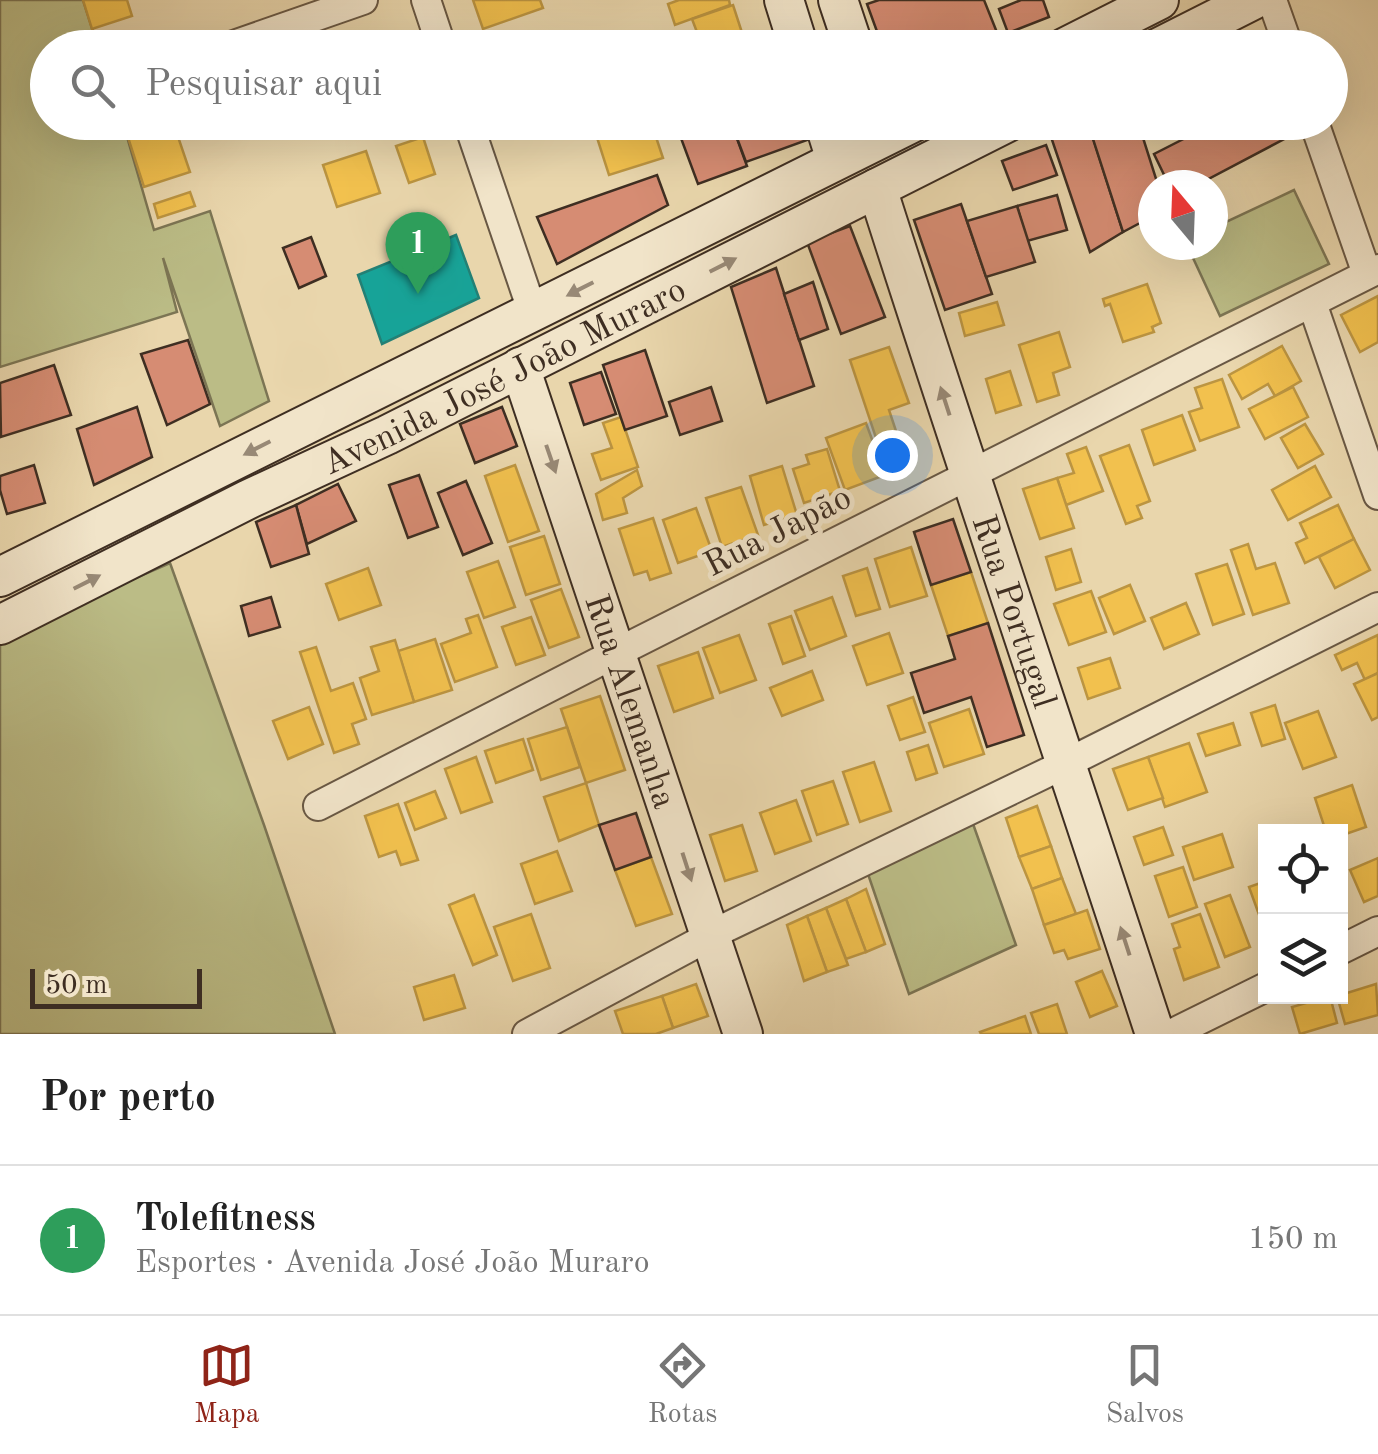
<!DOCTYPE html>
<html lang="pt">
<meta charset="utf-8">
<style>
body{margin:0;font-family:"Old Standard TT",serif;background:#f2f2f2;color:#222}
.controls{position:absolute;right:30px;bottom:30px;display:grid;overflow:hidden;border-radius:0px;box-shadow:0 10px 40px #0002}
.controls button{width:90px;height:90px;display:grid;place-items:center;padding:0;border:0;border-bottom:2px solid #e0e0e0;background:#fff;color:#222;font:50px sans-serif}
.compass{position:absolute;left:1138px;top:170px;width:90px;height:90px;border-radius:50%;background:#fff;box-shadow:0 10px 40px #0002;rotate:341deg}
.scale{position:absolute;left:30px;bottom:25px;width:172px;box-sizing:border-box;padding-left:10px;border:5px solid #3e2e22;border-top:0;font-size:28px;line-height:35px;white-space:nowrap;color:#3e2e22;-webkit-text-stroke:8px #f1e4c9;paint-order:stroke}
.you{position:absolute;left:892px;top:455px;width:35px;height:35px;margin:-25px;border:8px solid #fff;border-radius:50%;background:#1a73e8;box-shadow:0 0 0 15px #1a73e833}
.badge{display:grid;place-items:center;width:65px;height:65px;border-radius:50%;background:#8f2418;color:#fff;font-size:32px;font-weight:700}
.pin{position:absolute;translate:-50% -82px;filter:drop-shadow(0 2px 5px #0008)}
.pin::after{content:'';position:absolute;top:52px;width:35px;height:30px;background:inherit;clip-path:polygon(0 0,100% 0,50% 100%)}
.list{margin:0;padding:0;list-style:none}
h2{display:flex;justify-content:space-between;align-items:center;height:130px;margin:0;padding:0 40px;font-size:42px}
h2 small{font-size:32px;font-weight:400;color:#767676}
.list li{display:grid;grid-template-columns:65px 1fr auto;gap:30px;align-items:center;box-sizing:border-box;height:150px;padding:0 40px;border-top:2px solid #e0e0e0}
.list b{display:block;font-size:38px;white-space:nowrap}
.list p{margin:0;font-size:32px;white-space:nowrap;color:#767676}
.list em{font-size:32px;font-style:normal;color:#767676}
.icon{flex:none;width:55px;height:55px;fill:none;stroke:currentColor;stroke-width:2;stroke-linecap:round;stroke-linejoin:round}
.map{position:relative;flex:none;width:1378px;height:1034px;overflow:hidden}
.search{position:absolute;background:#fff;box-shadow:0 10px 40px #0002;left:30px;right:30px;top:30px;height:110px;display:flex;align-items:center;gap:25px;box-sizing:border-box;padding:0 35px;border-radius:55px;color:#767676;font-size:38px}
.sheet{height:280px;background:#fff}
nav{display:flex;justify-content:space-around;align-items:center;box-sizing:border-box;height:140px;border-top:2px solid #e0e0e0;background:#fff;font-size:28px;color:#767676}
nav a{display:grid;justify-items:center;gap:5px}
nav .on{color:#8f2418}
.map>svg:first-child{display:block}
.green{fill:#bbbc86;stroke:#7c7554;stroke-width:2.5}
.homes{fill:#f2c14e;stroke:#bc9541;stroke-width:2.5}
.public{fill:#17a398;stroke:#238075;stroke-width:2.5}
.building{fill:#d68c73;stroke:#3e2e22;stroke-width:2.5}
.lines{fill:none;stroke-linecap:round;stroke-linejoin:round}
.street-casing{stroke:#695844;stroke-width:32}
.secondary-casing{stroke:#3e2e22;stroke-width:42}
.street{stroke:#f1e4c9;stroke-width:28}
.secondary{stroke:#f1e4c9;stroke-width:38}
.oneway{fill:#988976}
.labels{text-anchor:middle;stroke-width:10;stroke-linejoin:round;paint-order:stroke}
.street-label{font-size:35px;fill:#3e2e22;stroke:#f1e4c9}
</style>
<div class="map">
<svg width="1378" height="1034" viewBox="0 0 1378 1034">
<rect width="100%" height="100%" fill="#e9d6ac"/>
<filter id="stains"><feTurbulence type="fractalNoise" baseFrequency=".002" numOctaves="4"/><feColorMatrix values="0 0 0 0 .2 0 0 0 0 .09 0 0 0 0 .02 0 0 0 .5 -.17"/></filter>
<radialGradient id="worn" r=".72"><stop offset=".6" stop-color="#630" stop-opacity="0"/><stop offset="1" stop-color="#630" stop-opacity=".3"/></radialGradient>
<g class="green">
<polygon points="0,0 83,0 98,47 48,48 48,122 123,123 154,230 210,211 269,401 220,426 163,258 177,312 0,367"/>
<polygon points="1294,190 1329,264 1220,316 1187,245 1213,245 1213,228"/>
<polygon points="170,563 264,825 335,1034 0,1034 0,637"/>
<polygon points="972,821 1016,945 909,994 868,874"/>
</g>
<g class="homes">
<polygon points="83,0 127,0 132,16 92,29"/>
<polygon points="473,0 540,0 543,8 483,29"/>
<polygon points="679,0 729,0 730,5 675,25 668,4"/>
<polygon points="733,5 747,48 703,48 692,19"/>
<polygon points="394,32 399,48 357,48 356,45"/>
<polygon points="123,122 173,122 190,172 144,187"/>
<polygon points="592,122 651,122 663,158 609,175"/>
<polygon points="423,137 435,174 409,183 396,146"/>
<polygon points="366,151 380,193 337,207 323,165"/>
<polygon points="190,192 195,206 158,218 154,204"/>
<polygon points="1147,284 1161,323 1152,327 1154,332 1123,342 1110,304 1105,306 1103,299"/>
<polygon points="1378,296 1378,342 1360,352 1341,315"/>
<polygon points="997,302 1004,325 965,336 959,313"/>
<polygon points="1059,332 1070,367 1053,373 1059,395 1037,402 1019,345"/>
<polygon points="1282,346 1301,381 1275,396 1268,384 1242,399 1229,375"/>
<polygon points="889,347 909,403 889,410 898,437 878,444 850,360"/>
<polygon points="1010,371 1021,405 996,413 986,379"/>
<polygon points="1222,379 1239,427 1200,441 1189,412 1202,408 1195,388"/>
<polygon points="1293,387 1308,417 1265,439 1249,409"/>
<polygon points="1182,415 1195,450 1154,465 1142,430"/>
<polygon points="621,417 638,467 601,480 592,454 612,448 603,423"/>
<polygon points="866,423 885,475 845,490 826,438"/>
<polygon points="1305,424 1323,454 1298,468 1281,438"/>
<polygon points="1129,445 1150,501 1137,506 1142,518 1126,524 1100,456"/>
<polygon points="1086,447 1103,491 1066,505 1057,478 1074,473 1067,454"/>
<polygon points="827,449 840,491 804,503 793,469 809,464 806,455"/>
<polygon points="515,465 539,531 508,542 485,476"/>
<polygon points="782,466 797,515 764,525 750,476"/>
<polygon points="1315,466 1331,497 1288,520 1272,490"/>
<polygon points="637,470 642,486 623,498 627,513 603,520 596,494"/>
<polygon points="1057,478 1074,528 1040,539 1023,489"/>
<polygon points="741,487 758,535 722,547 706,498"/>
<polygon points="1338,505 1354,539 1305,563 1296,543 1307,538 1300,523"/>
<polygon points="696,508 712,551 678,563 663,520"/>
<polygon points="653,518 671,573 650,580 647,571 634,575 619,529"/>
<polygon points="544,536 560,584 526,595 510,547"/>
<polygon points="1354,539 1370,570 1335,588 1319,557"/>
<polygon points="1248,544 1256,569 1275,563 1289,603 1253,615 1231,550"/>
<polygon points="911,547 927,596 890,607 875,559"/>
<polygon points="1071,549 1081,582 1056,590 1046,557"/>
<polygon points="498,561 515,607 484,618 467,572"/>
<polygon points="1227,564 1244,614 1213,625 1196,574"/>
<polygon points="368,568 381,605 339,620 326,584"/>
<polygon points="867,568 880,609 856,616 843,576"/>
<polygon points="971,572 988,623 948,636 931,585"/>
<polygon points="1130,585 1145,621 1114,634 1099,598"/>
<polygon points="561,589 579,637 549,648 531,600"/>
<polygon points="1091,591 1106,632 1069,645 1054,604"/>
<polygon points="832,597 846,636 810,650 795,611"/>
<polygon points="1186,603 1199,634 1164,649 1151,618"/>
<polygon points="478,615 497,667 455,682 441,644 471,633 466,619"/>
<polygon points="791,616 805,656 783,664 769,624"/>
<polygon points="531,617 545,655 516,665 502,627"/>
<polygon points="889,633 903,673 867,685 853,646"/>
<polygon points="739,635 756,680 720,693 703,648"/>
<polygon points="1378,635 1378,673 1365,680 1357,663 1342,670 1335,655"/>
<polygon points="435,639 452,690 414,702 398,651"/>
<polygon points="395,640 414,702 372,715 360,678 379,671 371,647"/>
<polygon points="316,647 331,691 353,683 366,719 352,724 359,744 334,753 300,652"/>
<polygon points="698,652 713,698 674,712 658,666"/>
<polygon points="1110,658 1120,688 1088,699 1078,668"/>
<polygon points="812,671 823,700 782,716 770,688"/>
<polygon points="1378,673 1378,717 1372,720 1354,684"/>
<polygon points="600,696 625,770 586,783 561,709"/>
<polygon points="913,697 925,732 900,740 888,706"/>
<polygon points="1275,705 1285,739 1262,746 1251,713"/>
<polygon points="309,707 323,744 288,759 273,721"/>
<polygon points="969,709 984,754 944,767 929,723"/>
<polygon points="1318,711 1336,757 1303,769 1285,723"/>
<polygon points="1233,723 1240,745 1206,756 1198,734"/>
<polygon points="567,727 580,767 541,780 528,739"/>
<polygon points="523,739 533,770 496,783 485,751"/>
<polygon points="1189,743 1207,792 1165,807 1148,757"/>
<polygon points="928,745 937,773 916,780 907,752"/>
<polygon points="476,757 492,802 461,813 445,769"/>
<polygon points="1148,757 1163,798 1128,810 1113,769"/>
<polygon points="874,762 891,811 860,822 843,772"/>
<polygon points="833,781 848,824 817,835 802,791"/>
<polygon points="586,783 599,825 559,841 544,797"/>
<polygon points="1352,785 1366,827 1340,836 1340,832 1326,832 1315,798"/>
<polygon points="435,791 446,818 415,830 405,803"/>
<polygon points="796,800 811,841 775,854 760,813"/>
<polygon points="398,804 418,860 401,865 396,851 379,857 365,816"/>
<polygon points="1037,806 1051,846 1019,857 1006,818"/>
<polygon points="742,825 757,871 725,881 710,835"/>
<polygon points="1163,827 1173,855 1144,865 1134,837"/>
<polygon points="1222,834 1233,867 1194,880 1183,847"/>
<polygon points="1051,846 1062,878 1032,889 1019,857"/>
<polygon points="557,851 572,891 535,904 521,864"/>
<polygon points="651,857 672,914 636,926 615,870"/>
<polygon points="1378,858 1378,896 1364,902 1350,870"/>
<polygon points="1183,867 1197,907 1169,917 1155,876"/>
<polygon points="1062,878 1076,914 1044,925 1032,889"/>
<polygon points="1266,881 1266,934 1249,887"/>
<polygon points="866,889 885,944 866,952 846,899"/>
<polygon points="474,895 497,955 473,965 449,905"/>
<polygon points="1230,895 1250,947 1225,957 1205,904"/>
<polygon points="846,899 866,952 846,959 826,908"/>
<polygon points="826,908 848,965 827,972 807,916"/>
<polygon points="1087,910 1100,949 1068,959 1064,950 1054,953 1044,925"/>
<polygon points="531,914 550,968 513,981 494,927"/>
<polygon points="1200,914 1219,967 1184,980 1174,949 1180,947 1172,924"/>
<polygon points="807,916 827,972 804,981 787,925"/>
<polygon points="1102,971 1117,1006 1090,1017 1076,982"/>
<polygon points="454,975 465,1008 424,1020 414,987"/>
<polygon points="696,984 708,1016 673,1028 662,996"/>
<polygon points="1376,984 1378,1015 1345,1024 1337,996"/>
<polygon points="662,996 673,1028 656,1034 623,1034 615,1011"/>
<polygon points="1330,996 1337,1023 1300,1034 1292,1007"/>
<polygon points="1057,1004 1067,1034 1039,1034 1031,1013"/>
<polygon points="1025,1016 1031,1034 981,1034 980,1032"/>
</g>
<polygon class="public" points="456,235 479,298 382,344 358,275"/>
<g class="building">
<polygon points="879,0 984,0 1002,45 997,48 883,48 867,4"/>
<polygon points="1021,0 1043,0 1049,17 1008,33 999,9"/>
<polygon points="675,122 731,122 747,166 698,184"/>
<polygon points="731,122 800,122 807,140 746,162"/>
<polygon points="1076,122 1088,122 1123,232 1090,252 1050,134"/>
<polygon points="1127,122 1138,122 1158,185 1153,185 1153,216 1123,232 1092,136"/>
<polygon points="1217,122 1284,122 1290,136 1197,185 1169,185 1154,154"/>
<polygon points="1046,145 1057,175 1013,190 1002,161"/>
<polygon points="657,175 668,205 557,264 537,217"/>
<polygon points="1057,195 1067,230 1027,241 1017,206"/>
<polygon points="961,204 992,294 945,310 914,220"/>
<polygon points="1017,206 1035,262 986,277 967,221"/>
<polygon points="850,226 885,317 841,334 807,242"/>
<polygon points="311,237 326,276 299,288 283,248"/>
<polygon points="776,268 814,386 767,403 731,287"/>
<polygon points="813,282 828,329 799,340 784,294"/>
<polygon points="188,340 210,404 167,425 141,354"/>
<polygon points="645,350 667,416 625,430 603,365"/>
<polygon points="54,365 71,415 1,437 0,383"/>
<polygon points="601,372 616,414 584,425 570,383"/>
<polygon points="711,387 722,421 680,435 669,402"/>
<polygon points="137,407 152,457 94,485 77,429"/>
<polygon points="502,407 517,446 475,463 460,424"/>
<polygon points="34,465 45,503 7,514 0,490 0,476"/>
<polygon points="419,475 438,527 408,538 389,485"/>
<polygon points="466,481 492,543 463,555 438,493"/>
<polygon points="338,484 356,521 307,544 296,505"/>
<polygon points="296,505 309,554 271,567 256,522"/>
<polygon points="953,519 971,572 931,585 914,532"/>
<polygon points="271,597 280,627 249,636 241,606"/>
<polygon points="988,623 1024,735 987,747 971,697 924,713 911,673 955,659 948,636"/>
<polygon points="636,813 651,857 615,870 599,825"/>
</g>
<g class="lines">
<g class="street-casing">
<g id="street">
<polyline points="426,0 442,48"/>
<polyline points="1272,0 1289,48"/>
<polyline points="225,48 363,0"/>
<polyline points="468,122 533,313"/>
<polyline points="1314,122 1367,274"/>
<polyline points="1312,303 1378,495"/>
<polyline points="318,806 616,653 1378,269"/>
<polyline points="1340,950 1378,931"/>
<polyline points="527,1034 727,927 1067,763 1378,607"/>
<polyline points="1171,1034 1266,987"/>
</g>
</g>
<g class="secondary-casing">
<g id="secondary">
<polyline points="784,0 799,48"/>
<polyline points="838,0 854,48"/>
<polyline points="1064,48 1159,0"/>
<polyline points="1158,48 1253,0"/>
<polyline points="824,122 836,160"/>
<path id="s1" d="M877,188C967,471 1063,752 1155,1034"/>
<path id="s2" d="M520,367L743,1034"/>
<polyline points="0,577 914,122"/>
<path id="s3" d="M0,625L249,499L387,435L1008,122"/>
</g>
</g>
<use href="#street" class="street"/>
<use href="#secondary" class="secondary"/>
</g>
<defs><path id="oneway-solid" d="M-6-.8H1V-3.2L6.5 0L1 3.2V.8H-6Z" transform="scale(2.5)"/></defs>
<g class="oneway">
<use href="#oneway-solid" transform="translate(723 265) rotate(-27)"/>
<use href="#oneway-solid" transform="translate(580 289) rotate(153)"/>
<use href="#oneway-solid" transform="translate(945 401) rotate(-108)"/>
<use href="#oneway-solid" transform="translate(257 448) rotate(153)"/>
<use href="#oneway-solid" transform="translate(551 459) rotate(71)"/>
<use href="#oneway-solid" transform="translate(87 582) rotate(-27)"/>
<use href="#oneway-solid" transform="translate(687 867) rotate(72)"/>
<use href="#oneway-solid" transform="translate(1125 941) rotate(-108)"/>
</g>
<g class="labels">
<g class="street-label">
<text dy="12" stroke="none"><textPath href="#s3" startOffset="562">Avenida José João Muraro</textPath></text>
<text transform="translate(777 530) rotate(-27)" y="12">Rua Japão</text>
<text dy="12" stroke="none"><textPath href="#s1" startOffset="445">Rua Portugal</textPath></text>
<text dy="12" stroke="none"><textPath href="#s2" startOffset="352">Rua Alemanha</textPath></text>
</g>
</g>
<rect width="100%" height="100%" filter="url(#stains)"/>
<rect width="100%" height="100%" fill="url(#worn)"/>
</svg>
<div class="controls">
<button><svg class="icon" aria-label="locate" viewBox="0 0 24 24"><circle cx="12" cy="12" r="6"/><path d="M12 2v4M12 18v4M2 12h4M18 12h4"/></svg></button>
<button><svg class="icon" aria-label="layers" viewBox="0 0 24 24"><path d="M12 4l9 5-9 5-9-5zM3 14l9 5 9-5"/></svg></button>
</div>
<svg class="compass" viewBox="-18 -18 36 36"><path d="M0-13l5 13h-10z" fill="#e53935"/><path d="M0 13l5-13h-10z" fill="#767676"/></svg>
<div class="scale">50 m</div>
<div class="you"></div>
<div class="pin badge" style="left:418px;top:294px;background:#2e9e5b">1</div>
<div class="search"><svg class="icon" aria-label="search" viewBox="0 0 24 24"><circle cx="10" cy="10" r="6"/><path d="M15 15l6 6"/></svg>Pesquisar aqui</div>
</div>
<section class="sheet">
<h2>Por perto<small></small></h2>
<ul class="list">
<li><span class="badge" style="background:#2e9e5b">1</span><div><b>Tolefitness</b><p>Esportes · Avenida José João Muraro</p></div><em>150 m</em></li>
</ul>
</section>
<nav>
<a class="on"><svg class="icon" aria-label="map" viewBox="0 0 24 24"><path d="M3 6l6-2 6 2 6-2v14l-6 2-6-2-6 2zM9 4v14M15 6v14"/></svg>Mapa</a>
<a><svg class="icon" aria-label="directions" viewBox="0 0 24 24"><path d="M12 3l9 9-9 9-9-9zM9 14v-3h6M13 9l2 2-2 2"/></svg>Rotas</a>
<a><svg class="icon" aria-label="saved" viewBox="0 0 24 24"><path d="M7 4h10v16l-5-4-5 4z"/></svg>Salvos</a>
</nav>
